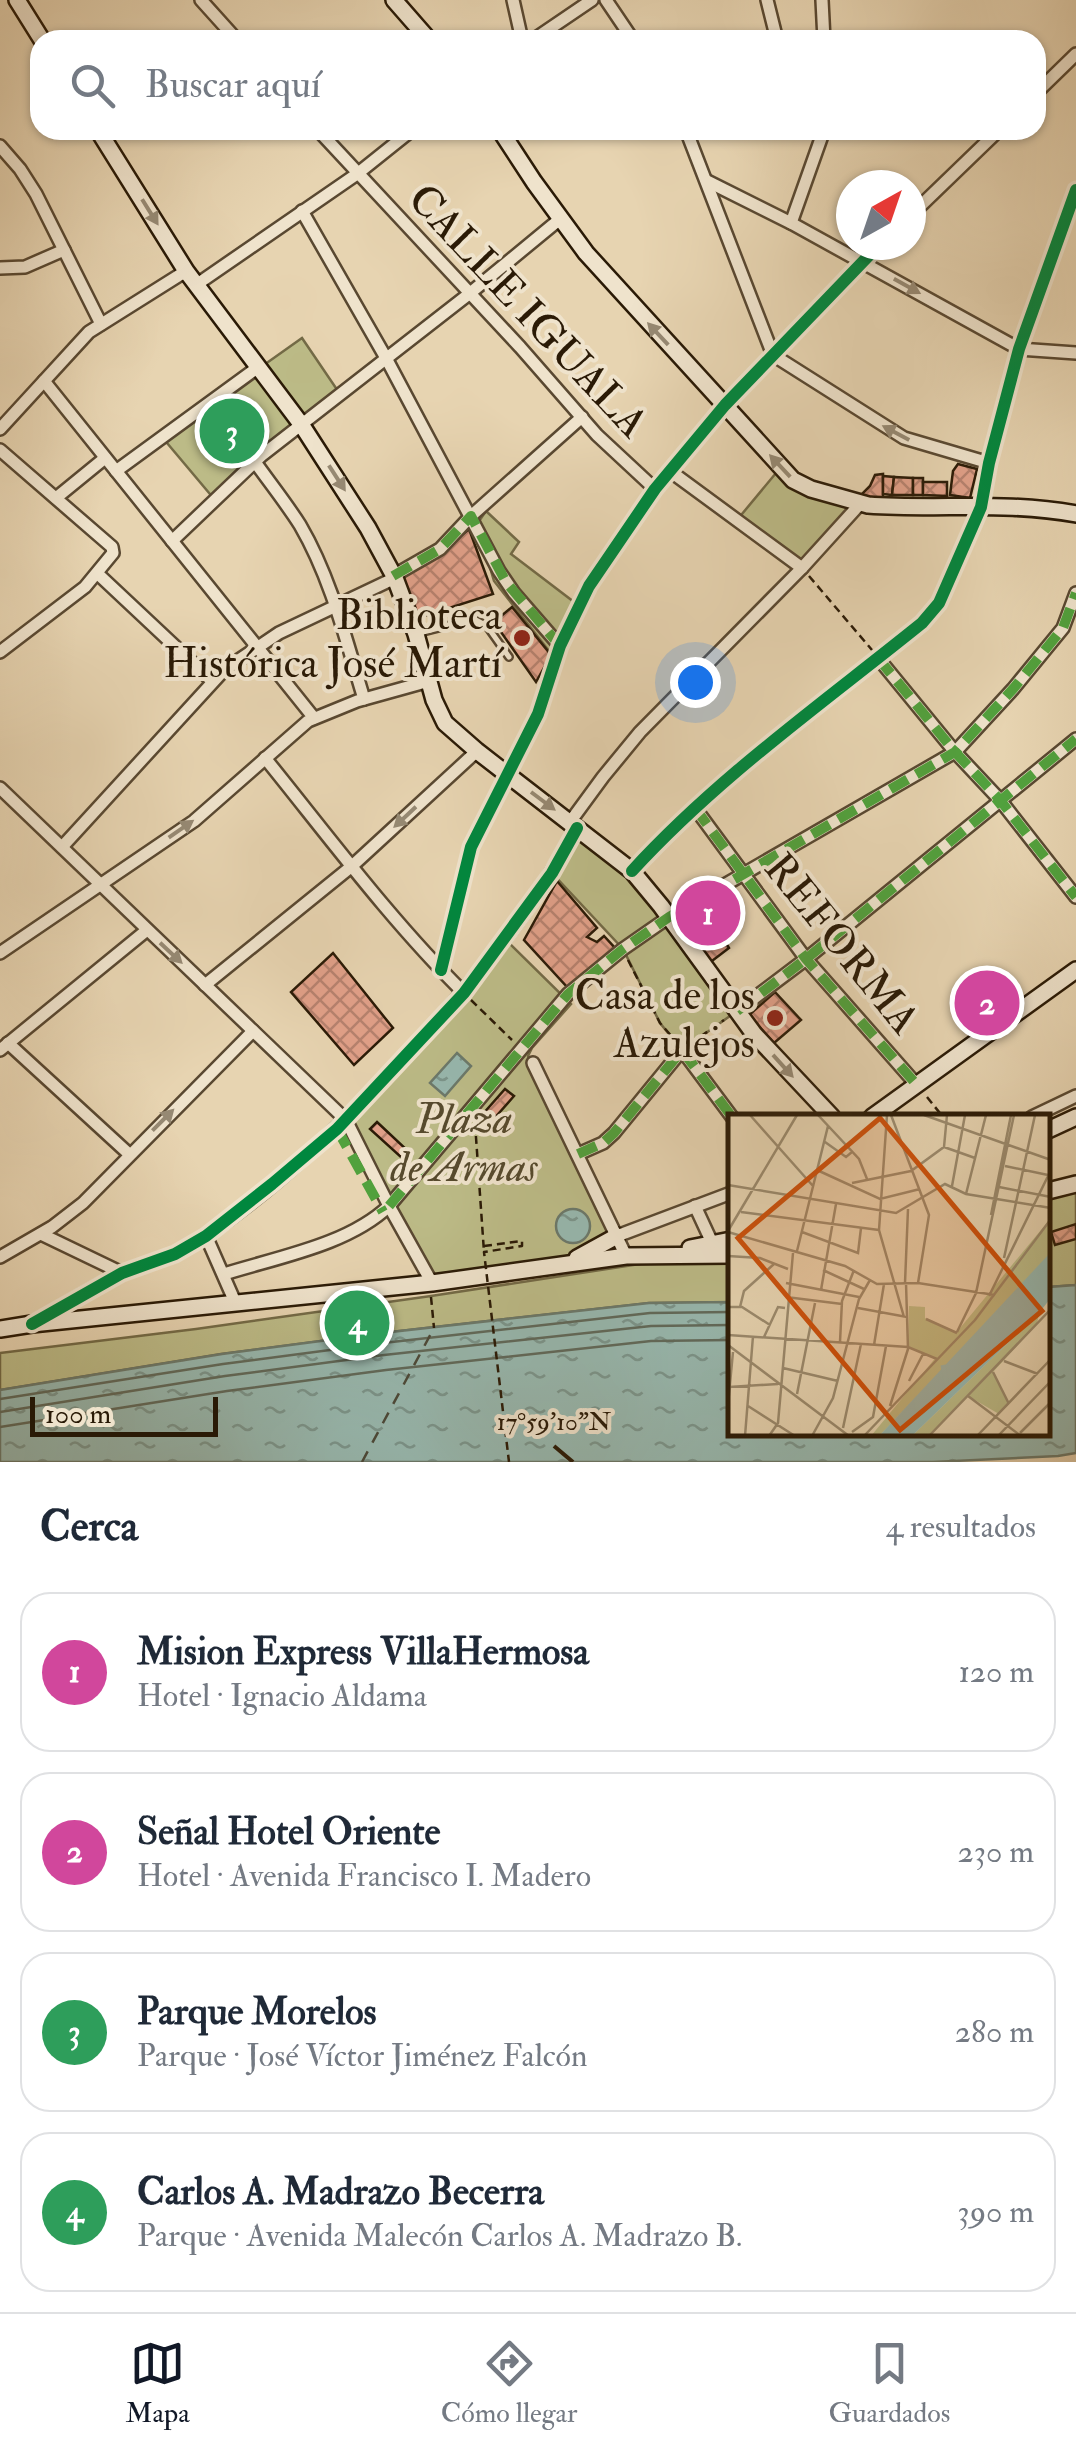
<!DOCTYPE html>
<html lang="es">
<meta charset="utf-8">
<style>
body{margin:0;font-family:"IM FELL Double Pica",serif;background:#f6f6f7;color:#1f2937}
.compass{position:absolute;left:836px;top:170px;width:90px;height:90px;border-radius:50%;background:#fff;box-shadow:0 2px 8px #0004;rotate:40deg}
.scale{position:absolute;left:30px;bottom:25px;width:188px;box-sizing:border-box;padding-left:10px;border:5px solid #2a1a06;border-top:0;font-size:28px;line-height:35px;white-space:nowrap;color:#2a1a06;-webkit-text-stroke:8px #efe3cc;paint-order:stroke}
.you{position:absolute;left:695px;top:682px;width:35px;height:35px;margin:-25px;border:8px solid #fff;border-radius:50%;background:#1a73e8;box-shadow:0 0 0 15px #1a73e833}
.badge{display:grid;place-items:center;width:65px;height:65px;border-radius:50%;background:#111827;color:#fff;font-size:32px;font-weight:700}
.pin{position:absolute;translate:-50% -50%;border:5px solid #fff;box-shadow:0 2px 10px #0006}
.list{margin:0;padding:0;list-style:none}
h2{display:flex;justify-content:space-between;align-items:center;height:130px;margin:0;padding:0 40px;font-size:42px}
h2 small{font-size:32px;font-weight:400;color:#747a83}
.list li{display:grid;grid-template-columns:65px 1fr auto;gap:30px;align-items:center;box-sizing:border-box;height:160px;margin:0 20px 20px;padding:0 20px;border:2px solid #e0e1e3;border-radius:30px}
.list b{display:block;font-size:38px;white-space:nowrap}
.list p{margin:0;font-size:32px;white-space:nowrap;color:#747a83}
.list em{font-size:32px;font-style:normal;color:#747a83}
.icon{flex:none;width:55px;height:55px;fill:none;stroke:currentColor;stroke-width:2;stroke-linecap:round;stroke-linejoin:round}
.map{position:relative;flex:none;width:1076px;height:1462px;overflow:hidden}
.search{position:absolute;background:#fff;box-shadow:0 2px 8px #0004;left:30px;right:30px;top:30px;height:110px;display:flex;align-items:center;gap:25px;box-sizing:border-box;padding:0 35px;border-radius:30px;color:#747a83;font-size:38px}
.sheet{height:850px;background:#fff}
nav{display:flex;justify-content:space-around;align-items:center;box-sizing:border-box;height:140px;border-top:2px solid #e0e1e3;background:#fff;font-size:28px;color:#747a83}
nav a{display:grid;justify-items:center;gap:5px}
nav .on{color:#111827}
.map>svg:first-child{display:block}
.park{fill:#bcbb87;stroke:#736a46;stroke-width:2.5}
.water{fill:url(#water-ripples);stroke:#6b796b;stroke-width:2.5}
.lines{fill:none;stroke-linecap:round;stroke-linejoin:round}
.shore{stroke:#60695a;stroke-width:2.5}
.ferry{stroke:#4b4939;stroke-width:2.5;stroke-dasharray:12 10;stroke-linecap:butt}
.building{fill:url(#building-cross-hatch);stroke:#2a1a06;stroke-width:2.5}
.lane-casing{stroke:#594831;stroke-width:10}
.street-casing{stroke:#594831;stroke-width:16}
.secondary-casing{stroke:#2a1a06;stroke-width:20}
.path{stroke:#2a1a06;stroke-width:2.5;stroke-dasharray:8 5;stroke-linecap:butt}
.lane{stroke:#efe3cc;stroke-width:5}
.street{stroke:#efe3cc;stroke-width:11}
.secondary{stroke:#efe3cc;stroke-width:15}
.path-bridge{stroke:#2a1a06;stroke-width:2.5;stroke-dasharray:8 5;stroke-linecap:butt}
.quiet{stroke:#51a13d;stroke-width:10;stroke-dasharray:20 10;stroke-linecap:butt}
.cycleway-casing{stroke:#efe3cc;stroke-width:19}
.cycleway{stroke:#00873e;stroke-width:12}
.oneway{fill:#968973}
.ticks{fill:none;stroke:#2a1a06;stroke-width:4}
.poi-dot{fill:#8f2418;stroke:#efe3cc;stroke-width:4}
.labels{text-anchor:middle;stroke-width:8;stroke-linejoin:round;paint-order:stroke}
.street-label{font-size:42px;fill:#2a1a06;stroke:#efe3cc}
.poi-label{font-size:42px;fill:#2a1a06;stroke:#efe3cc;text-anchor:end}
.park-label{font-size:42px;font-style:italic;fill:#564a2d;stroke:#efe3cc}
.inset-river{fill:none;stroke:#97b8af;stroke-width:5}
.inset-road{fill:none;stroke:#9b8a6d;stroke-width:2.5}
.view{fill:#cc500b;fill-opacity:0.15;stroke:#cc500b;stroke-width:5}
.inset-edge{fill:none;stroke:#2a1a06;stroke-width:5}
.ticks-label{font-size:25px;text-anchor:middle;fill:#2a1a06;stroke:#efe3cc;stroke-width:8;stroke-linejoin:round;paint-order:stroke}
</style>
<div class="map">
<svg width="1076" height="1462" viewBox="0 0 1076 1462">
<defs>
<pattern id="water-ripples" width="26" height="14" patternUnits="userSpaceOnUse" patternTransform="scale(2.5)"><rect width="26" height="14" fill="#97b8af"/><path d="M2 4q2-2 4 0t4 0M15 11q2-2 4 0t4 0" fill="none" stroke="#7b958c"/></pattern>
<pattern id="building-cross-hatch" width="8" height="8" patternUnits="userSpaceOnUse" patternTransform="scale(2.5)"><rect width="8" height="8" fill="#e2a18a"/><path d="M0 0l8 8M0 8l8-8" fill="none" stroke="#b7826f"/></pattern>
</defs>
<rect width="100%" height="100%" fill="#e7d4b1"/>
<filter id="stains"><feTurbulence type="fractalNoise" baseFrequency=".002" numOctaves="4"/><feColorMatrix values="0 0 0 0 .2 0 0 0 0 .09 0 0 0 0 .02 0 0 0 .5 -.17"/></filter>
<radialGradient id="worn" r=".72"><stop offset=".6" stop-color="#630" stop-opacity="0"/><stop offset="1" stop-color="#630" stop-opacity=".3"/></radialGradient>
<g class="park">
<polygon points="302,338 340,394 215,500 162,437"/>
<polygon points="781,467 860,504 802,568 737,520"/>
<polygon points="486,511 519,542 511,554 574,602 553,656 494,581 477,524"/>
<polygon points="577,828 632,871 737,1011 682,1050 660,1023 623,949 552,873"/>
<polygon points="505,939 571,1004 532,1048 528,1056 617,1236 566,1263 432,1283 346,1120"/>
<polygon points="1076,1184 1076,1285 1049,1287 1048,1191"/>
<polygon points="731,1250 731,1302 649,1303 382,1333 221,1354 0,1390 0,1353 196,1329 431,1296"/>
</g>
<g class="water">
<polygon points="457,1053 471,1066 445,1096 430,1083"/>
<circle cx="573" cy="1226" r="17"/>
<polygon points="1076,1285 1076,1453 1058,1456 933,1462 0,1462 0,1390 222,1354 382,1333 649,1303 731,1302 731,1434 1048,1434 1049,1287"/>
</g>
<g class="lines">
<g class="shore">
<polyline points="0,1399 223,1364 383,1343 650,1313 731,1312"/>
<polyline points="0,1412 225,1376 384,1355 651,1326 731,1325"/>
<polyline points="0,1427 227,1391 386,1370 651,1341 731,1340"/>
</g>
<polyline class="ferry" points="362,1462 434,1328"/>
</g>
<g class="building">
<polygon points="958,464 977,469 970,498 950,495 953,471"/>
<polygon points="883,474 883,501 860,496 870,486 875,475"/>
<polygon points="883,476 894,477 892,495 883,494"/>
<polygon points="894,477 913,478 913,495 892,495"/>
<rect x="913" y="478" width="10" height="17"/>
<polygon points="923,482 947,482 947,496 923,495"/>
<polygon points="469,529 493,594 418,618 401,576 432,560"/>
<polygon points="512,607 551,655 536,682 494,622"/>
<polygon points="557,881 597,928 587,937 597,942 604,936 615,948 568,988 524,940"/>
<polygon points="706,910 729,948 708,964 679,925"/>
<polygon points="333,953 393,1028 354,1065 291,992"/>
<polygon points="775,992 801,1020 774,1043 749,1015"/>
<polygon points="505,1089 514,1096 491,1122 482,1115"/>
<polygon points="377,1122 408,1151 402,1158 370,1129"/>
<polygon points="1076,1224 1076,1239 1055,1245 1051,1232"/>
</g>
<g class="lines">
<g class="lane-casing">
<polyline id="lane" points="419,633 474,619 487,626 509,657"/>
</g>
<g class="street-casing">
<g id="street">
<polyline points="201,0 237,40"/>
<polyline points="513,0 522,40"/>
<polyline points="606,0 633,40"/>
<polyline points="767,0 777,40"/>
<polyline points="822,0 824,40"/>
<polyline points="533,40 592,0"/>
<polyline points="1036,93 1076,54"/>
<polyline points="318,130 520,347 597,435 655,489"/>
<polyline points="686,130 773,355 904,438 989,463"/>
<polyline points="0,146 20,169 36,194 101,324"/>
<polyline points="707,181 791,223 1019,349 1076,353"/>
<polyline points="302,211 386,358 499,571 514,593 560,646"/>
<polyline points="911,215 999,130"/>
<polyline points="791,223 824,130"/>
<polyline points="0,268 25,267 64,250"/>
<polyline points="196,285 357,174 412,130"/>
<polyline points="44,381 314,718"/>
<polyline points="0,429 89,332 186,271"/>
<polyline points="0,450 112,547 113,553 85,587 0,652"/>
<path d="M255,462C270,483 286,503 300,525C331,578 346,640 364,699"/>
<polyline points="116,471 257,368"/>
<polyline points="670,471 802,568"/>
<polyline points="56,498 105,458"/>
<polyline points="172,541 261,456 469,294 560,219"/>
<polyline points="98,574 212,681"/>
<polyline points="393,576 440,549 471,516 582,417"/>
<polyline points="878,658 955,752 1000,800 1076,897"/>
<path d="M265,758C329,837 391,921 464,993"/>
<polyline points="0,788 346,1120 389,1206 432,1283"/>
<polyline points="695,808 806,959 916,1084"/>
<polyline points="570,822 603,777 640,732 802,568 860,504"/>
<polyline points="62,847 224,670 279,633 395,578"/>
<path d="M632,871C718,777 823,703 922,623L939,603L981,507L989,463L1019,349L1076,190"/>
<polyline points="0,953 194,821 308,721 357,701 429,681"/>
<polyline points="441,970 471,847 538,714 560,646 589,586 655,489 725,405 879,245"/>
<polyline points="205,985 352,866 477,751"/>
<polyline points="737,1011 806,959 1076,739"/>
<polyline points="8,1043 129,1154"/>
<polyline points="0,1050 147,930"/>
<polyline points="533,1063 626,1256"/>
<polyline points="1032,1117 1076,1096"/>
<polyline points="578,1154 603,1143 614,1133 682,1050 732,1117"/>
<polyline points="695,1206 714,1247"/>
<polyline points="41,1234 122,1273"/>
<polyline points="206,1236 235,1302"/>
<polyline points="617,1236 731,1193"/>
<polyline points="0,1257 52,1227 83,1203 253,1031"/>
<path d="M224,1274C278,1257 348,1245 389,1206L568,994L623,949L669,917L955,752L1013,689L1063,628L1076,593"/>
<path d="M37,1321C65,1305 94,1286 123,1273C152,1261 181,1254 206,1236C280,1185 344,1123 404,1058C470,987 531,913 577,828"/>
</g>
</g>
<g class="secondary-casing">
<g id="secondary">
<polyline points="17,0 42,40"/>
<polyline points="394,0 429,40"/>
<polyline points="98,130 186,271 301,424 368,528 395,578 416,634 434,700 445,723 477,751 632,871 661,906 754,1034 832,1117"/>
<path d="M500,130L534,182L586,253L793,480L811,489L868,505C938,510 1007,501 1076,514"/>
<polyline points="872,1117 1076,970"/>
<polyline points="1048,1130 1076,1117"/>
<polyline points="1048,1191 1076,1184"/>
<polyline points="690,1248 731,1240"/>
<polyline points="577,1258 617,1236"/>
<polyline points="0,1329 32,1324 432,1283 626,1256 731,1255"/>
</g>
</g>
<g class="path">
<polyline points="809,576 872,650"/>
<polyline points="628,960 660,1023 674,1039"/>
<polyline points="471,1000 512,1040"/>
<polyline points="690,1044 724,1020"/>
<polyline points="927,1097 943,1117"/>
<polyline points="475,1123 484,1252"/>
<polyline points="431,1297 434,1328"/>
</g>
<use href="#lane" class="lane"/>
<use href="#street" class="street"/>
<use href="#secondary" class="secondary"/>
<polyline class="path-bridge" points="484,1246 522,1241 522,1246 484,1252 509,1462"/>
<g class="quiet">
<polyline points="393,576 440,549 471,516 506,582 560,646"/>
<polyline points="878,658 955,752 1000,800 1076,897"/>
<polyline points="695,808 806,959 916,1084"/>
<polyline points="737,1011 806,959 1076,739"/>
<polyline points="337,1129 383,1212"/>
<polyline points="578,1154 603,1143 614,1133 682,1050 732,1117"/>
<polyline points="389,1206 568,994 623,949 669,917 955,752 1013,689 1063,628 1076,593"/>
</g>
<g class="cycleway-casing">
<g id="cycleway">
<path d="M632,871C718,777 823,703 922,623L939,603L981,507L989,463L1019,349L1076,190"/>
<polyline points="441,970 471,847 538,714 560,646 589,586 655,489 725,405 879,245"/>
<polyline points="32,1324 122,1273 175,1254 206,1236 272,1184 337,1129 464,993 552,873 577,828"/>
</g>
</g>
<use href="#cycleway" class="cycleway"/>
</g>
<defs><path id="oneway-solid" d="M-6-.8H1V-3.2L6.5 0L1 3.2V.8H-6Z" transform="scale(2.5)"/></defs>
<g class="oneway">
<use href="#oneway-solid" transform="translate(150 212) rotate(58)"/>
<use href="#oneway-solid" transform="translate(907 286) rotate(29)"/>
<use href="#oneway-solid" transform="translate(658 334) rotate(-133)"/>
<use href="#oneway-solid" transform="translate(896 433) rotate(-152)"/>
<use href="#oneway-solid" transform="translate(780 466) rotate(-133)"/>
<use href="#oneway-solid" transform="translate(337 478) rotate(57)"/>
<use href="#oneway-solid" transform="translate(543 801) rotate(37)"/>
<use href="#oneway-solid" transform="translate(405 817) rotate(137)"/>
<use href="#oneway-solid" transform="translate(181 829) rotate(-35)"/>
<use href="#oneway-solid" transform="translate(171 953) rotate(43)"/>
<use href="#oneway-solid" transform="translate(783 1066) rotate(48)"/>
<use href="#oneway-solid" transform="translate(163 1120) rotate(-45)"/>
</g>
<path class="ticks" d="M554,1446L573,1462"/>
<g class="poi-dot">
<circle cx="522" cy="638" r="10"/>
<circle cx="775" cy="1018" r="10"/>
</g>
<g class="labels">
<g class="street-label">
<text transform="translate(529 310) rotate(47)" y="15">CALLE IGUALA</text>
<text transform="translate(843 943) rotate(51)" y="15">REFORMA</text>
</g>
<g class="poi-label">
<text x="502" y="629">Biblioteca<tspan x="502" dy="48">Histórica José Martí</tspan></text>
<text x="755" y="1009">Casa de los<tspan x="755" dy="48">Azulejos</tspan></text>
</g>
<g class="park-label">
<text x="464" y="1133">Plaza<tspan x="464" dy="48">de Armas</tspan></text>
</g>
</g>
<g transform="translate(728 1114)">
<rect width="322" height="322" fill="#e7d4b1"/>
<path d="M322,105V139L314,151L151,322H143ZM181,192L197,193V204L229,218L209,245L180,233ZM311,199L309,210L265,258L281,290L271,300L240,282L201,322H184Z" fill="#bcbb87"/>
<path d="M322,139V185L311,199L184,322H151Z" fill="#97b8af"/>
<path class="inset-river" d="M215,251L221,283"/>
<path class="inset-road" d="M22,1L85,72M90,1L131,45L139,65M159,1L151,116L176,203M163,1L201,101L190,169M196,1L323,46M97,28L118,43L124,38M216,33L219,1M277,52L320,61M89,56L152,85L192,75M124,69L183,57L216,33L247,44M0,71L168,99L217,70L238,80L323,94M224,72L237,1M271,73L323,83M238,80L258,1M13,98L151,116M263,101L283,1M0,117L69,1M0,118L117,152L149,170L190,169L267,181M74,118L130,139L133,114M69,137L100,12M0,142L32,144L60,155M276,144L307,1M95,156L136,175M58,169L131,183M177,169L180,95M93,176L108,90M261,182L323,56M58,183L114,190M0,193H14L42,211M12,193L16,177L46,150M130,194L179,203M198,205L229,219M229,218L248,179L286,1M0,221L180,233L209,245M36,223L50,193L57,194M112,228L114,187L126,156M0,231L121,322M146,231L156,170M276,247L310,260M55,254L110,267M265,258L281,290M181,267L195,240M1,273L50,270M69,280L87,189M240,282L293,322M0,291L5,238M20,292L67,322M162,292L180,235L178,169M115,314L133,230M124,318L145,303L158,232M292,319L323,288M17,322L25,222M41,322L50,309L65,139M84,322L105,284L131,185L142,166M136,322L247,206L323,105M201,322L323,195M249,322L323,245M270,322L323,267"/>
<path class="view" d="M152,4L314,197L172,316L10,124Z"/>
<rect width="322" height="322" class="inset-edge"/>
</g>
<g class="ticks-label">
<text x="554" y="1430">17°59'10"N</text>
</g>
<rect width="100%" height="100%" filter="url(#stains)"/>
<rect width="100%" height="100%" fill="url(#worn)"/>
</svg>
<svg class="compass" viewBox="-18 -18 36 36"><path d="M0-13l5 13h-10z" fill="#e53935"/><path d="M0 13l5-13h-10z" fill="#747a83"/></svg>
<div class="scale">100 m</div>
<div class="you"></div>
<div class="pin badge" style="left:708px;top:913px;background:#d1479c">1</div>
<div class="pin badge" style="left:987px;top:1003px;background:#d1479c">2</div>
<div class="pin badge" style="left:232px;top:431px;background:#2e9e5b">3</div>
<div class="pin badge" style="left:357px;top:1323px;background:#2e9e5b">4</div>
<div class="search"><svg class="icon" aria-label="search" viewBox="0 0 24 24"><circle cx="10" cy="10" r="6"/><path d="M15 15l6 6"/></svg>Buscar aquí</div>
</div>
<section class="sheet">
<h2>Cerca<small>4 resultados</small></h2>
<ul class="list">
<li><span class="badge" style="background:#d1479c">1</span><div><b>Mision Express VillaHermosa</b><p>Hotel · Ignacio Aldama</p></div><em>120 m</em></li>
<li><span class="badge" style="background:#d1479c">2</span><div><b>Señal Hotel Oriente</b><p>Hotel · Avenida Francisco I. Madero</p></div><em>230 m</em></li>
<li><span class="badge" style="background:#2e9e5b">3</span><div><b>Parque Morelos</b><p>Parque · José Víctor Jiménez Falcón</p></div><em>280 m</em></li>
<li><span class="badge" style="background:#2e9e5b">4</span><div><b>Carlos A. Madrazo Becerra</b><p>Parque · Avenida Malecón Carlos A. Madrazo B.</p></div><em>390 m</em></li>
</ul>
</section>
<nav>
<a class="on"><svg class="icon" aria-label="map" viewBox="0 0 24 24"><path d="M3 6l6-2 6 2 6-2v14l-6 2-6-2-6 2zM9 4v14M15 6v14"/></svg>Mapa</a>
<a><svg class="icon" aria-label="directions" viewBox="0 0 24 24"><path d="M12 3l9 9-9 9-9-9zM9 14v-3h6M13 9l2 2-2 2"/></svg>Cómo llegar</a>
<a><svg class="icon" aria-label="saved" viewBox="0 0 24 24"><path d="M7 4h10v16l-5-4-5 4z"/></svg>Guardados</a>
</nav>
